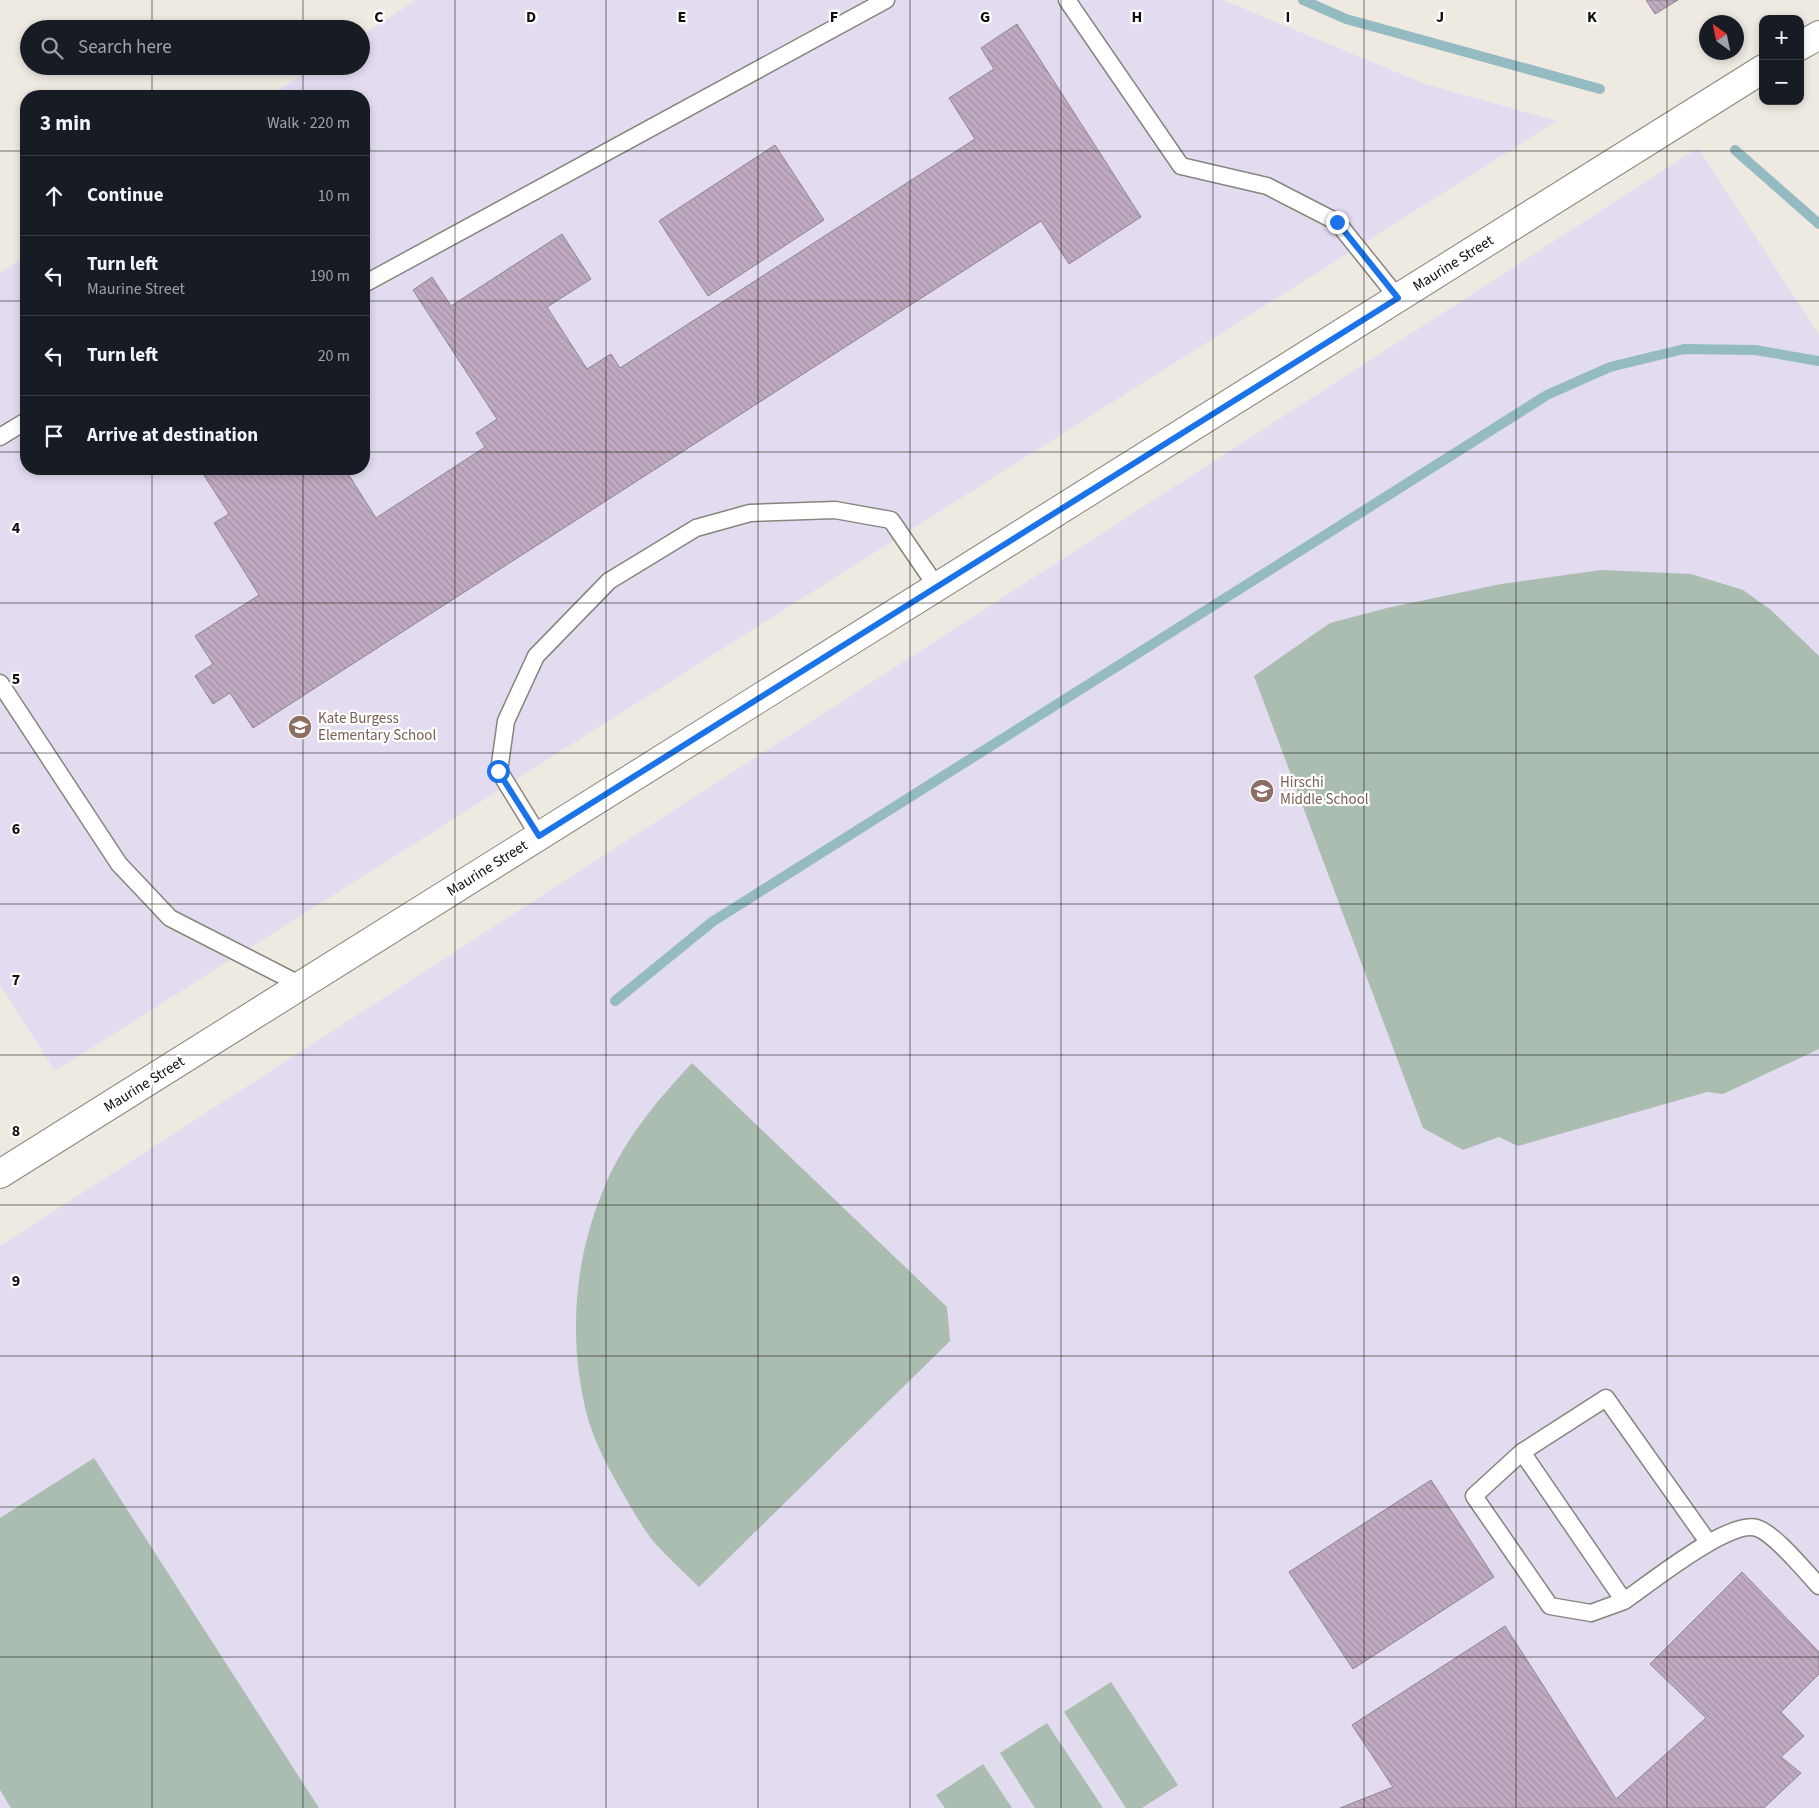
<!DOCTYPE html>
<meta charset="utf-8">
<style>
body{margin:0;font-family:"Source Sans 3",sans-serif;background:#242831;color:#f1f3f6}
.controls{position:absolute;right:15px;top:15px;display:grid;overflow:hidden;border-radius:10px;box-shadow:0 2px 8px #0003}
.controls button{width:45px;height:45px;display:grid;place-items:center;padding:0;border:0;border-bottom:1px solid #363941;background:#171b24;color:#f1f3f6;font:25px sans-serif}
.compass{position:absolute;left:1699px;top:15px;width:45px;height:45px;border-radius:50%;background:#171b24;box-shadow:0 2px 8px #0003;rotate:327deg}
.stop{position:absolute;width:15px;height:15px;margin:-11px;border:4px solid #1a73e8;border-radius:50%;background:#fff}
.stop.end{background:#1a73e8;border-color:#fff;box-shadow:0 1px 5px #0008}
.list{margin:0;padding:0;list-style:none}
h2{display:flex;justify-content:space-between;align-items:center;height:65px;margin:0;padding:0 20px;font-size:21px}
h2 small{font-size:16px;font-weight:400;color:#9ea1a6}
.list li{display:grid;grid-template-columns:32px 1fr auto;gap:15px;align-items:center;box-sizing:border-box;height:80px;padding:0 20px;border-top:1px solid #363941}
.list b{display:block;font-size:19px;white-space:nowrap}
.list p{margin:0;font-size:16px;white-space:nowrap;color:#9ea1a6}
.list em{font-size:16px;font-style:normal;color:#9ea1a6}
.icon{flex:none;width:28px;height:28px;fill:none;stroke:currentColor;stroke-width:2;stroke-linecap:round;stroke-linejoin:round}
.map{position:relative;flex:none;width:1819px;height:1808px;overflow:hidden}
.search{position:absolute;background:#171b24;box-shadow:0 2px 8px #0003;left:20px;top:20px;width:350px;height:55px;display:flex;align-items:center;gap:12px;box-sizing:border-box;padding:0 18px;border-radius:28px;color:#9ea1a6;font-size:19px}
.panel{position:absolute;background:#171b24;box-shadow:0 2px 8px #0003;left:20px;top:90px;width:350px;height:385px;border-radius:20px}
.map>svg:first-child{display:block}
.education{fill:#e3dcf1}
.green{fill:#aabdb0}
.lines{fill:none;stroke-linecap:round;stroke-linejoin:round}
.stream{stroke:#95bbc2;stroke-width:10}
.building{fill:url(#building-back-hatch);stroke:#8d878d}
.service-casing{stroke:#88847d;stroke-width:19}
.tertiary-casing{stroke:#88847d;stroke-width:30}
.service{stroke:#fff;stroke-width:16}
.tertiary{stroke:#fff;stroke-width:28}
.route{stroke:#1a73e8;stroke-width:6}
.grid{fill:none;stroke:#110f0d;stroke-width:1;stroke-opacity:0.55}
.labels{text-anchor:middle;stroke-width:4.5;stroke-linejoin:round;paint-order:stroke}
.street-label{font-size:15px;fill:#110f0d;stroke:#fff}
.education-label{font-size:15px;fill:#785e54;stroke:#fff;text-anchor:start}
.grid-label{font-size:16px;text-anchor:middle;font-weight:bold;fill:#110f0d;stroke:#fff;stroke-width:4.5;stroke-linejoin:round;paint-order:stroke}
</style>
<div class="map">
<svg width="1819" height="1808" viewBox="0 0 1819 1808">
<defs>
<pattern id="building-back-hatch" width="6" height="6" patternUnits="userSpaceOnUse" patternTransform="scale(1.25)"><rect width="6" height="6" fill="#c0aac1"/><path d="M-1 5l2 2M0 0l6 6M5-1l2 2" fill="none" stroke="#a491a5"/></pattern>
</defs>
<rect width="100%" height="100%" fill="#eee9e1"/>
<g class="education">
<polygon points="416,0 1223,0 1425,84 1557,121 55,1071 0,985 0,273 26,256 26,469 364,469 364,96 270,96 315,66 361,66 361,36"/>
<polygon points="1698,148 1819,335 1819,1808 0,1808 0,1246"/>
</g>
<g class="green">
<polygon points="1601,570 1691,574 1743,590 1771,610 1819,656 1819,1049 1723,1094 1707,1092 1518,1146 1499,1137 1463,1150 1423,1128 1254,676 1330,623 1387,608 1501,584"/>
<path d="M692,1063L947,1307L950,1341L699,1587C684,1572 668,1558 654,1542C643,1529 634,1512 625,1497C611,1473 596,1446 588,1419C568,1344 573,1264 602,1193C622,1142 655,1103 692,1063Z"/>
<polygon points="94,1458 319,1808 11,1808 0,1790 0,1518"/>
<polygon points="1111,1682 1178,1785 1142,1808 1126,1808 1064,1712"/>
<polygon points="1047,1723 1103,1808 1035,1808 1000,1753"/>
<polygon points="983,1764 1012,1808 945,1808 936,1795"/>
</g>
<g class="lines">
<g class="stream">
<polyline points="1303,0 1346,19 1600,89"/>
<polyline points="1735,150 1819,224"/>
<polyline points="615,1001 712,922 1547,395 1610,367 1684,349 1755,350 1819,361"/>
</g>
</g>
<g class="building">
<polygon points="1646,0 1678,0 1655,14"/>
<polygon points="1017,24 1141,217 1069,264 1041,221 253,728 230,693 213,704 195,676 213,664 195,636 259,595 214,523 229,514 200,469 345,469 376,518 485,447 476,433 497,419 413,290 432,277 451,306 562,234 591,279 547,307 587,369 611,354 620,368 975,139 949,98 994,69 981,48"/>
<polygon points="775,145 824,220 708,296 659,221"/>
<polygon points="1431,1480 1494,1577 1353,1669 1289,1572"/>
<polygon points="1742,1572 1819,1652 1819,1674 1781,1712 1804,1736 1781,1757 1801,1773 1764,1808 1340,1808 1393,1787 1352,1725 1505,1626 1616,1799 1706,1718 1650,1664"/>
</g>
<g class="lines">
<g class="service-casing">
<g id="service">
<polyline points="1067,0 1181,166 1267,186 1337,222 1398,298"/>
<polyline points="364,284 886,0"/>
<polyline points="0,437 26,421"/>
<polyline points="0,683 119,864 170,918 301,985"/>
<polyline points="539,836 499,771 506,721 536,656 609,581 696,528 750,513 835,510 891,520 937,587"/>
<polyline points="1522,1452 1474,1496 1550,1606 1591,1613 1624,1601"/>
<path d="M1708,1542L1606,1398L1522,1452L1624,1601C1649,1584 1729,1519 1757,1528C1775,1534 1805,1571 1819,1586"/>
</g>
</g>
<g class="tertiary-casing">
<g id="tertiary">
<polyline points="1800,46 1819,35"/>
<polyline points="0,1174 1763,69"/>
</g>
</g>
<use href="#service" class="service"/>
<use href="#tertiary" class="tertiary"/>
</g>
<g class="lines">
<polyline class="route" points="498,771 539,836 1398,298 1337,222"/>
</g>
<path class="grid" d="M152,0V29M303,0V29M455,0V1808M606,0V1808M758,0V1808M910,0V1808M1061,0V1808M1213,0V1808M1364,0V1808M1516,0V1808M1667,0V1808M152,66V96M303,66V96M0,151H26M364,151H1819M0,301H26M364,301H1819M0,452H26M364,452H1819M152,469V1808M303,469V1808M0,603H1819M0,753H1819M0,904H1819M0,1055H1819M0,1205H1819M0,1356H1819M0,1507H1819M0,1657H1819"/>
<defs>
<g id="school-disc" transform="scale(1.25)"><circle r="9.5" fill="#8d6e63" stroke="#fff"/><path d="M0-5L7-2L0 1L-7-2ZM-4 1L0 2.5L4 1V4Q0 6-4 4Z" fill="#fff"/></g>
</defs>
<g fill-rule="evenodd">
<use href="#school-disc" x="300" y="727"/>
<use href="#school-disc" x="1262" y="791"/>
</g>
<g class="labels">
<g class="street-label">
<text transform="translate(1453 263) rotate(-32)" y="5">Maurine Street</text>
<text transform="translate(487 868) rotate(-32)" y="5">Maurine Street</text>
<text transform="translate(144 1084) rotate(-32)" y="5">Maurine Street</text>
</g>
<g class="education-label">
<text x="318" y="723">Kate Burgess<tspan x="318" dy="17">Elementary School</tspan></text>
<text x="1280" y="787">Hirschi<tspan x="1280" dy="17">Middle School</tspan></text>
</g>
</g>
<g class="grid-label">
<text x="379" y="22">C</text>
<text x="531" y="22">D</text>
<text x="682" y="22">E</text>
<text x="834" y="22">F</text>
<text x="985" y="22">G</text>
<text x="1137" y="22">H</text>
<text x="1288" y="22">I</text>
<text x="1440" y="22">J</text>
<text x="1592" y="22">K</text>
<text x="16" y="533">4</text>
<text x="16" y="684">5</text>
<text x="16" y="834">6</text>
<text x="16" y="985">7</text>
<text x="16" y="1136">8</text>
<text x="16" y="1286">9</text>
</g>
</svg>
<div class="controls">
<button>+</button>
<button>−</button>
</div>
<svg class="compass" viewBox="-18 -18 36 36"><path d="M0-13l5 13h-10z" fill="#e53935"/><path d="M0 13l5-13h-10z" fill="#9ea1a6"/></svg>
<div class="stop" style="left:498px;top:771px"></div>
<div class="stop end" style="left:1337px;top:222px"></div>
<div class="search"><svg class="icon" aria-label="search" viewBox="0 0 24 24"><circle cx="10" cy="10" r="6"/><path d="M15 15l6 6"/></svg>Search here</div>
<section class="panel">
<h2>3 min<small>Walk · 220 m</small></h2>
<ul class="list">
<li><svg class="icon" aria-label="ahead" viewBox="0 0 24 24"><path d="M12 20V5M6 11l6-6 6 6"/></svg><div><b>Continue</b></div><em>10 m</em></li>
<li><svg class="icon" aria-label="left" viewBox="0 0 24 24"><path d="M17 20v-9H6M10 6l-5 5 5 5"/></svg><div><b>Turn left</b><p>Maurine Street</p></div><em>190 m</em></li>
<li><svg class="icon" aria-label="left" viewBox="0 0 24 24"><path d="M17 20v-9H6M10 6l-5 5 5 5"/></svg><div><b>Turn left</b></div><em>20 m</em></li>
<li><svg class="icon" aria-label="arrive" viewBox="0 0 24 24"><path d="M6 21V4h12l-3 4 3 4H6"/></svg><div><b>Arrive at destination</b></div></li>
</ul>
</section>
</div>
